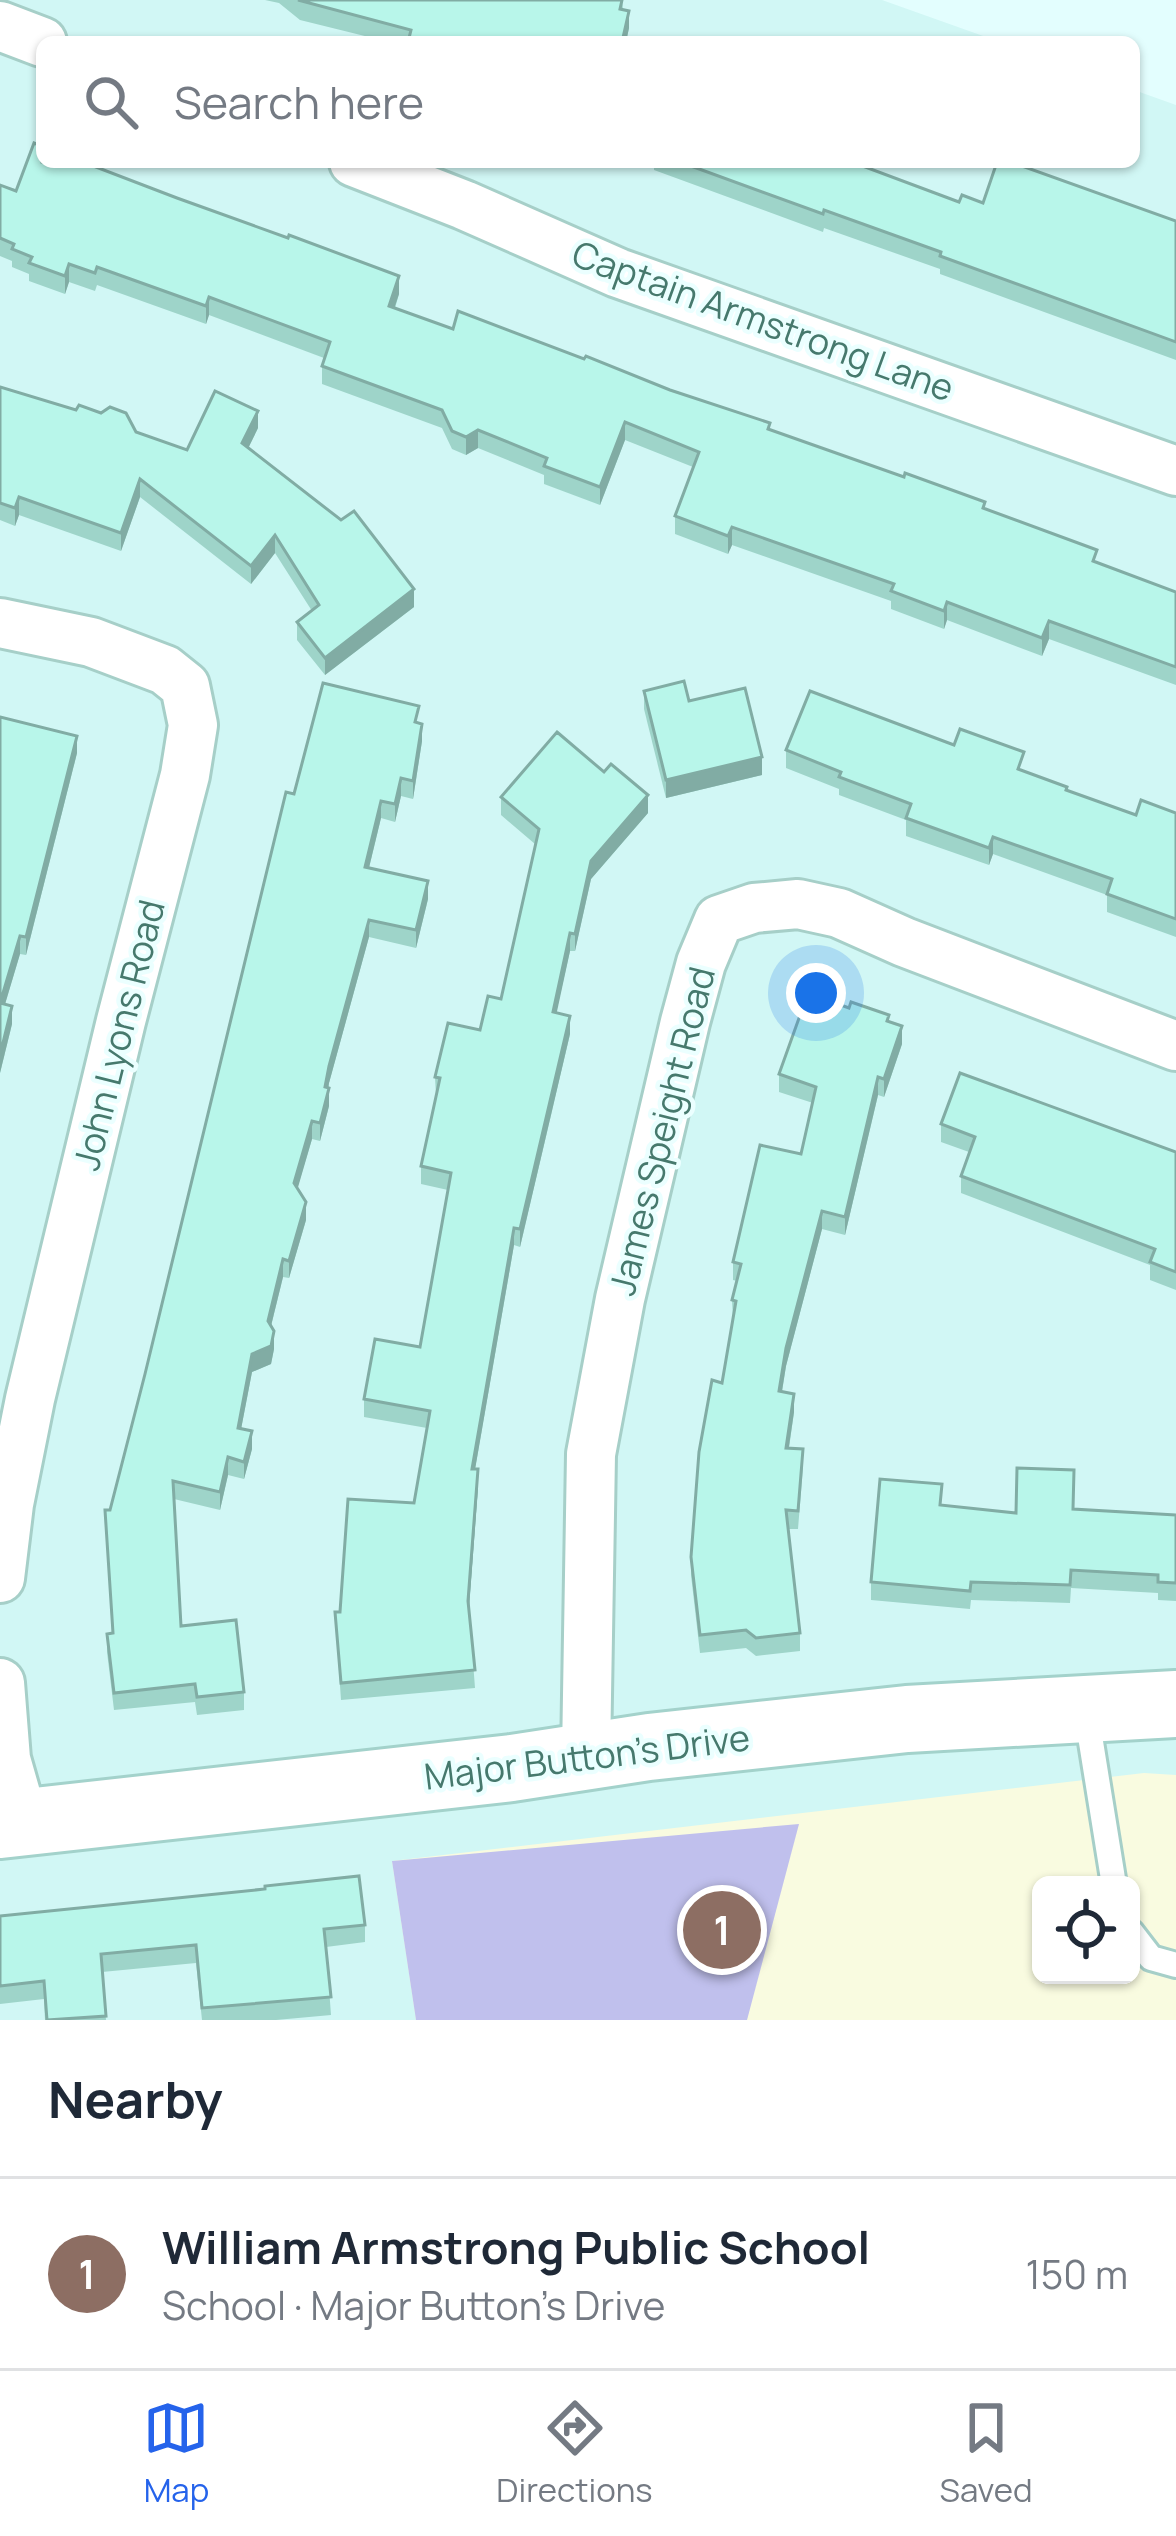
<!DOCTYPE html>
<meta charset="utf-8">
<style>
body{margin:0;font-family:Manrope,sans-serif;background:#f2f2f3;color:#1f2937}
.controls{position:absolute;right:36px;bottom:36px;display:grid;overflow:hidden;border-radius:18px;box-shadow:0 3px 9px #0004}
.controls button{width:108px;height:108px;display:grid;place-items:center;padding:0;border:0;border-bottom:3px solid #e0e1e3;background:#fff;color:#1f2937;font:60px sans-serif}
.you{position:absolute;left:816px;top:993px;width:42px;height:42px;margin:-30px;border:9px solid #fff;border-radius:50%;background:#1a73e8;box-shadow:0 0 0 18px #1a73e833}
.badge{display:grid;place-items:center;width:78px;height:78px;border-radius:50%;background:#2563eb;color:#fff;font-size:39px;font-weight:700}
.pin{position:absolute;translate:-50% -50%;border:6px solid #fff;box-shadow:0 3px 12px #0006}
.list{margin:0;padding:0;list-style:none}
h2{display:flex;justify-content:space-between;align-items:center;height:156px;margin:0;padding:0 48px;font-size:51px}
h2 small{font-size:39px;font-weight:400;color:#747a83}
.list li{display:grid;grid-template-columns:78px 1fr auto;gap:36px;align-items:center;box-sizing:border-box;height:192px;padding:0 48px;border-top:3px solid #e0e1e3}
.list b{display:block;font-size:45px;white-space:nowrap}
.list p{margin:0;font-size:39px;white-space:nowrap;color:#747a83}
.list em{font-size:39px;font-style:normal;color:#747a83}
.icon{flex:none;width:66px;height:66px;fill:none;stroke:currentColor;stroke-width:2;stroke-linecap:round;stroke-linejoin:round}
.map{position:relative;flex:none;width:1176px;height:2020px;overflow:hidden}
.search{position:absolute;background:#fff;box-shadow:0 3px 9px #0004;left:36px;right:36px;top:36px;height:132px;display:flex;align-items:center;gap:30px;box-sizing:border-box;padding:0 42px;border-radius:18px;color:#747a83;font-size:45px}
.sheet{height:348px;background:#fff}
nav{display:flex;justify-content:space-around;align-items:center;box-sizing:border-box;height:168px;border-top:3px solid #e0e1e3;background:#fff;font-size:33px;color:#747a83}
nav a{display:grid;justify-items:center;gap:6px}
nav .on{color:#2563eb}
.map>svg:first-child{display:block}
.residential{fill:#d1f7f5;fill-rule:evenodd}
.education{fill:#f9fbe0;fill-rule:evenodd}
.green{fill:#c0c0ed}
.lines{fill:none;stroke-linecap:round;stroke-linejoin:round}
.lane-casing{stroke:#a6cfc8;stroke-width:30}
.street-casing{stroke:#a6cfc8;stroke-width:54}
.secondary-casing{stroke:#a3d2cb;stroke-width:72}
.lane{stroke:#fff;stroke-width:24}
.street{stroke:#fff;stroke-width:48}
.secondary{stroke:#fff;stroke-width:66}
.wall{fill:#9ed4c9}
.shaded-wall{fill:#81aca4}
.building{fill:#b8f6ea;stroke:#81aca4;stroke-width:3}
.labels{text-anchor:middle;stroke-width:9;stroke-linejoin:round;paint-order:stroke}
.street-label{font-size:36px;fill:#46796d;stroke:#ebffff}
</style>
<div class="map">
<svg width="1176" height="2020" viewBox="0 0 1176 2020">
<rect width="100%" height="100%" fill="#e3fefe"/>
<path class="residential" d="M0,0H882L1000,42H42V162H1134V90L1176,105V2020H0ZM1041,1885H1131V1975H1041Z"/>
<path class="education" d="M1144,1773L1176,1775V2020H416L392,1861ZM1041,1885H1131V1975H1041Z"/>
<polygon class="green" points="799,1824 747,2020 416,2020 392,1861"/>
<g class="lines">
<g class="lane-casing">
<g id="lane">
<polyline points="1086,1711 1114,1885"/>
<polyline points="1131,1932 1151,1958 1176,1965"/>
</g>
</g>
<g class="street-casing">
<g id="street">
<polyline points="0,26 42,42"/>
<polyline points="354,162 464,205 618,273 1176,471"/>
<polyline points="0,623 91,642 165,670 185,686 193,725 185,775 121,1021 30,1399 9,1504 0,1578"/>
<polyline points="0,1683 6,1759 24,1822"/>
<polyline points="586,1756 591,1454 620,1299 685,1022 701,963 719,920 754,908 798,904 839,913 904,942 1176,1046"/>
</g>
</g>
<g class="secondary-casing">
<polyline id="secondary" points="0,1825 512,1768 649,1747 907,1719 1176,1704"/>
</g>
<use href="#lane" class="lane"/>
<use href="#street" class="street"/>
<use href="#secondary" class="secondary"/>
</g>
<g class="wall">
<polygon points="265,0 622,0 623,9 629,28 626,42 389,42 300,20 279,3"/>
<polygon points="654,162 852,162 959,202 1176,221 1176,360 940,274 940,269 824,228 823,232 654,170"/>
<polygon points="0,185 399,294 395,308 453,329 770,430 985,509 1097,563 1176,592 1176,685 1049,639 1042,656 947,620 944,629 891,609 891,601 732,545 728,554 675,534 675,516 693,467 625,440 600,505 544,484 544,475 478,448 466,455 452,449 442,428 322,384 322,366 324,358 209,315 206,324 97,285 95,291 69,282 65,294 29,281 29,274 12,267 12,261 0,256"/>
<polygon points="0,387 187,450 258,428 248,448 414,607 325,675 297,640 297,622 312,611 275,553 251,584 140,497 121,551 19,515 15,526 0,520"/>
<polygon points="644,691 689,701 762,775 666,798 644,709"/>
<polygon points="0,717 77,753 26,955 20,954 5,1004 12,1024 0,1073"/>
<polygon points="419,723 422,741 413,799 401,796 395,822 381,818 369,868 428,899 416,948 369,937 329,1083 329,1106 320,1141 312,1139 297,1189 306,1220 289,1278 283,1277 271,1326 274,1349 271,1364 252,1372 241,1429 252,1449 244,1479 228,1475 220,1510 174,1499 181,1626 244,1692 244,1710 197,1715 195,1702 114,1710 107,1652 107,1634 112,1633 105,1510 110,1510 294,794"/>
<polygon points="954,745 1023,771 1067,791 1136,815 1176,813 1176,937 1107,912 1107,895 993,854 989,865 906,836 906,820 839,795 839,789 786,768 786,750"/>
<polygon points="501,797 648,813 591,879 575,951 570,951 556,1013 570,1034 520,1247 514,1245 475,1469 478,1487 469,1609 475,1688 341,1700 335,1612 340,1612 414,1503 427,1428 364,1417 364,1399 420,1347 448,1190 421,1184 421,1166 436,1095 435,1077 480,1030 501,999 535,844 501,815"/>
<polygon points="889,1022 902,1044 884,1097 878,1095 845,1235 822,1229 786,1366 782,1392 794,1412 789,1448 803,1467 798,1529 789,1529 800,1633 800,1651 756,1656 746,1648 700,1653 691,1575 691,1557 733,1318 732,1300 737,1281 733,1280 733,1262 801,1154 813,1103 779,1092 779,1074"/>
<polygon points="941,1124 1176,1152 1176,1290 1150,1280 1150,1265 961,1193 961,1176 969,1152 941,1142"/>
<polygon points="942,1505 1016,1513 1073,1509 1176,1515 1176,1601 1158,1600 1158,1593 1071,1588 1070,1603 971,1600 970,1609 871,1600 871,1582"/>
<polygon points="0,1916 365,1925 365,1942 326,1947 331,2015 276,2020 202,2020 196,1963 102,1972 106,2020 45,2020 44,1999 0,2004"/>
</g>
<g class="shaded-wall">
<polygon points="629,11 629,28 626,42 622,42"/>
<polygon points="69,264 69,282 65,294 65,276"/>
<polygon points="399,276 399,294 389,324 389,306"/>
<polygon points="209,297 209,315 206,324 206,306"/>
<polygon points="258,411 258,428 242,461 242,443"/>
<polygon points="625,422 625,440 600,505 600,487"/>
<polygon points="478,430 478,448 466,455 466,437"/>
<polygon points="140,479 140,497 121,551 121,533"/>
<polygon points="19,497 19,515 15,526 15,508"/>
<polygon points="732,527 732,545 728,554 728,536"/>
<polygon points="275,535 275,553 251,584 251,566"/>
<polygon points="414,589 414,607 325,675 325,658"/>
<polygon points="947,602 947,620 944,629 944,611"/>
<polygon points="1049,621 1049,639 1042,656 1042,638"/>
<polygon points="422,724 422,741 413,799 413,781"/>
<polygon points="77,736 77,753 26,955 26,937"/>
<polygon points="762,757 762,775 666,798 666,780"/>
<polygon points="401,778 401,796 395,822 395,804"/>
<polygon points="648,795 648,813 591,879 575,951 575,934 591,861"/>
<polygon points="381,801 381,818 365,884 365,867"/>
<polygon points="993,837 993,854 989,865 989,848"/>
<polygon points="428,881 428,899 416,948 416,930"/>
<polygon points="369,920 369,937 329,1083 326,1097 329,1088 329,1106 320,1141 320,1123 329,1066"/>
<polygon points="570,933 570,951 553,1030 553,1012"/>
<polygon points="20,936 20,954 0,1021 0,1003"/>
<polygon points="12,1006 12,1024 0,1073 0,1055"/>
<polygon points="570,1016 570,1034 520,1247 520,1229"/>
<polygon points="902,1026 902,1044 884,1097 884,1079"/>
<polygon points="878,1077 878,1095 845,1235 845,1217"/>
<polygon points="312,1121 312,1139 294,1201 294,1183"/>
<polygon points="306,1202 306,1220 289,1278 289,1261"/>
<polygon points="822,1211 822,1229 786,1366 779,1409 779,1391 786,1348"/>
<polygon points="514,1228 514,1245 472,1487 472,1469"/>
<polygon points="283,1259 283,1277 268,1338 268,1321"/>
<polygon points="274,1331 274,1349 271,1364 252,1372 238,1445 238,1428 252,1354"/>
<polygon points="794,1394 794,1412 786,1466 786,1448"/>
<polygon points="252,1431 252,1449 244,1479 244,1462"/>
<polygon points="228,1457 228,1475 220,1510 220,1492"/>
<polygon points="478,1469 478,1487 468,1619 468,1601"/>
</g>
<g class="building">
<polygon points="298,0 622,0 620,9 629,11 622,42 408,42 411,30"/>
<polygon points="34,143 42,146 42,162 83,162 177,198 288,238 289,235 399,276 389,306 453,329 458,311 584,359 586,356 670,390 770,423 768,429 904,477 905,473 985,502 983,508 1097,550 1093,561 1176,592 1176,667 1049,621 1042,638 947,602 944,611 891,591 894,584 732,527 728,536 675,516 699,452 625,422 600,487 544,466 547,458 478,430 466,437 452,431 442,410 322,366 330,342 209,297 206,306 97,267 95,273 69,264 65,276 29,263 32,257 12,249 14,244 0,238 0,185 16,191"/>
<polygon points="680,162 852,162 959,202 962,195 983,203 997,162 1011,162 1176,221 1176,342 940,256 941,252 824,210 823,214"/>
<polygon points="0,387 76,410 79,405 101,413 110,407 126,413 136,432 187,450 215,391 258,411 242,443 341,520 354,511 414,589 325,658 297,622 319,605 275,535 251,566 140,479 121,533 19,497 15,508 0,503"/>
<polygon points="684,681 689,701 745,688 762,757 666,780 644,691"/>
<polygon points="323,683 419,706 415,722 422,724 413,781 401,778 395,804 381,801 365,867 428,881 416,930 369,920 329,1066 325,1087 329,1088 320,1123 312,1121 294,1183 306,1202 289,1261 283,1259 268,1321 274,1331 271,1346 252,1354 238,1428 252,1431 244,1462 228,1457 220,1492 173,1481 181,1626 236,1620 244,1692 197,1697 195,1684 114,1693 107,1634 113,1633 105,1510 110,1510 145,1374 286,792 294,794"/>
<polygon points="810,691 954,745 960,729 1024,752 1018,769 1067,787 1066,790 1136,815 1141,800 1176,813 1176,919 1107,894 1112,879 993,837 989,848 906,818 911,804 839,777 841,772 786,750"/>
<polygon points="0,717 77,736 26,937 20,936 0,1003"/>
<polygon points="557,732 604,772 611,764 648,795 591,861 575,934 570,933 553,1012 570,1016 520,1229 514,1228 472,1469 478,1469 468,1601 475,1670 341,1683 335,1612 340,1612 348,1499 414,1503 430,1411 364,1399 375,1339 420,1347 451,1173 421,1166 440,1078 435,1077 448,1023 480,1030 488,996 501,999 539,829 501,797"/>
<polygon points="808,993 849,1008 851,1002 889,1015 887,1021 902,1026 884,1079 878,1077 845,1217 822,1211 786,1348 779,1391 794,1394 786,1448 803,1449 798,1511 786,1510 800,1633 756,1638 746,1630 700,1635 691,1557 699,1452 712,1380 722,1383 736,1301 732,1300 741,1264 733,1262 760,1145 801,1154 816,1087 779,1074"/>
<polygon points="0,1003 12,1006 0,1055"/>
<polygon points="960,1073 1176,1152 1176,1272 1150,1262 1155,1249 961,1176 975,1137 941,1124"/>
<polygon points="1017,1468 1074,1470 1073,1509 1176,1515 1176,1583 1158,1582 1158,1575 1071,1570 1070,1585 971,1582 970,1591 871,1582 880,1479 942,1484 940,1505 1016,1513"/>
<polygon points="359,1876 365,1925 324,1929 331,1997 202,2008 196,1945 101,1954 106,2016 47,2020 44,1981 0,1986 0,1916 265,1889 265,1886"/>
</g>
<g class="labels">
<g class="street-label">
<text transform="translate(763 321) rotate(20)" y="13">Captain Armstrong Lane</text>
<text transform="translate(119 1035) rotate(-76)" y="13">John Lyons Road</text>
<text transform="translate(662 1131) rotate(-76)" y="13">James Speight Road</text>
<text transform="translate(587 1757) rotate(-7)" y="13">Major Button's Drive</text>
</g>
</g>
</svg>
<div class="controls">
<button><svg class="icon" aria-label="locate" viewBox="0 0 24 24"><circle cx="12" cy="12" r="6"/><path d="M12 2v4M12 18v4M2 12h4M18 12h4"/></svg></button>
</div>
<div class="you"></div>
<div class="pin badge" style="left:722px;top:1930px;background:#8d6e63">1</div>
<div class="search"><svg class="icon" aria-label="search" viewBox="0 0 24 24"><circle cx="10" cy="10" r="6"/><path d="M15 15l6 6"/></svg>Search here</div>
</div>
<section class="sheet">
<h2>Nearby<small></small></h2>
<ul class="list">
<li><span class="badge" style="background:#8d6e63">1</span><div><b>William Armstrong Public School</b><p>School · Major Button's Drive</p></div><em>150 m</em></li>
</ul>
</section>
<nav>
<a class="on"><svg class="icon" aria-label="map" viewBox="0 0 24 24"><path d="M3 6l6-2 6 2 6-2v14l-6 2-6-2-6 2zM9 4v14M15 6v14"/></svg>Map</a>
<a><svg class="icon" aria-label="directions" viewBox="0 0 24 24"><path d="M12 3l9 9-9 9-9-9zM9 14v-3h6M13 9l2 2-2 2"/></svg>Directions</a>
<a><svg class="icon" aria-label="saved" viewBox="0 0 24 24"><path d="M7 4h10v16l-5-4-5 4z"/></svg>Saved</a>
</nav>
